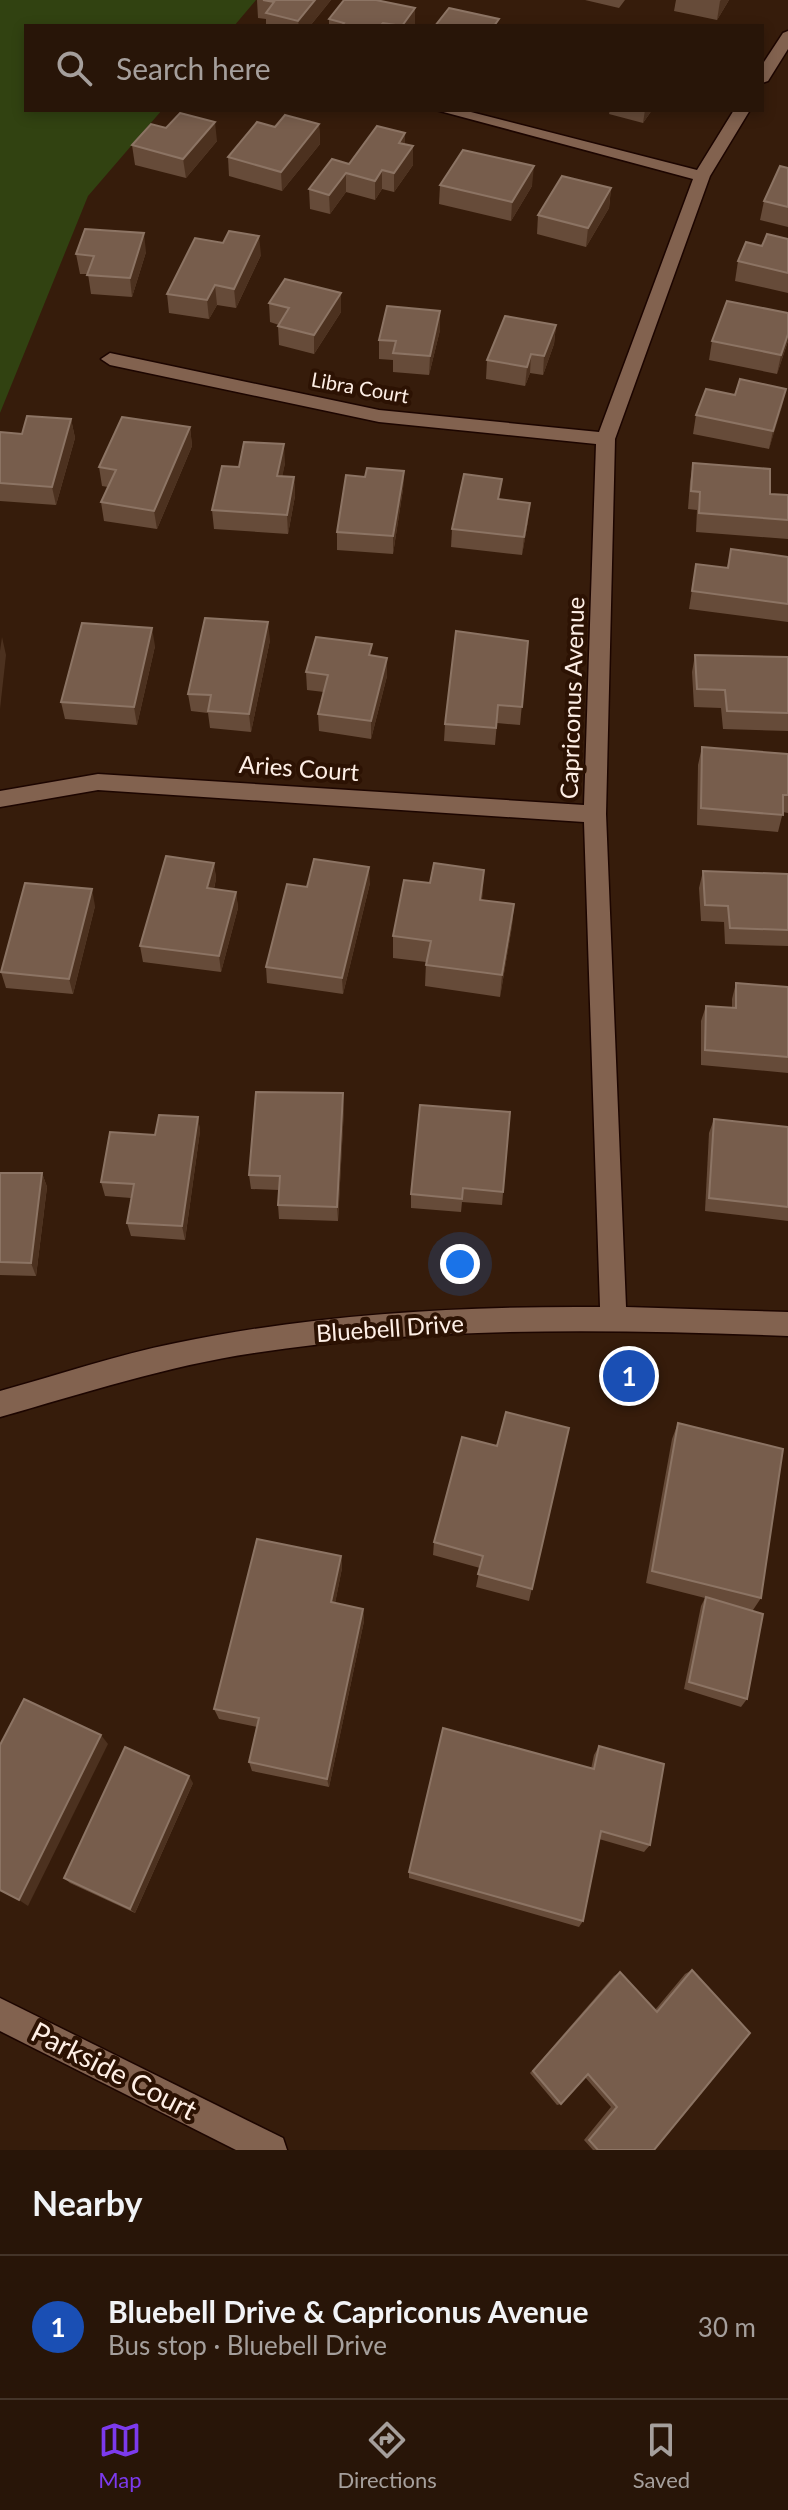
<!DOCTYPE html>
<meta charset="utf-8">
<style>
body{margin:0;font-family:Lato,sans-serif;background:#301e12;color:#f1f3f6}
.you{position:absolute;left:460px;top:1264px;width:28px;height:28px;margin:-20px;border:6px solid #fff;border-radius:50%;background:#1a73e8;box-shadow:0 0 0 12px #1a73e833}
.badge{display:grid;place-items:center;width:52px;height:52px;border-radius:50%;background:#7c3aed;color:#fff;font-size:26px;font-weight:700}
.pin{position:absolute;translate:-50% -50%;border:4px solid #fff;box-shadow:0 2px 8px #0006}
.list{margin:0;padding:0;list-style:none}
h2{display:flex;justify-content:space-between;align-items:center;height:104px;margin:0;padding:0 32px;font-size:34px}
h2 small{font-size:26px;font-weight:400;color:#a59f9c}
.list li{display:grid;grid-template-columns:52px 1fr auto;gap:24px;align-items:center;box-sizing:border-box;height:144px;padding:0 32px;border-top:2px solid #443429}
.list b{display:block;font-size:30px;white-space:nowrap}
.list p{margin:0;font-size:26px;white-space:nowrap;color:#a59f9c}
.list em{font-size:26px;font-style:normal;color:#a59f9c}
.icon{flex:none;width:44px;height:44px;fill:none;stroke:currentColor;stroke-width:2;stroke-linecap:round;stroke-linejoin:round}
.map{position:relative;flex:none;width:788px;height:2150px;overflow:hidden}
.search{position:absolute;background:#281508;box-shadow:0 4px 12px #0003;left:24px;right:24px;top:24px;height:88px;display:flex;align-items:center;gap:20px;box-sizing:border-box;padding:0 28px;border-radius:0px;color:#a59f9c;font-size:30px}
.sheet{height:248px;background:#281508}
nav{display:flex;justify-content:space-around;align-items:center;box-sizing:border-box;height:112px;border-top:2px solid #443429;background:#281508;font-size:22px;color:#a59f9c}
nav a{display:grid;justify-items:center;gap:4px}
nav .on{color:#7c3aed}
.map>svg:first-child{display:block}
.green{fill:#314211}
.lines{fill:none;stroke-linecap:round;stroke-linejoin:round}
.minor-casing{stroke:#1c0500;stroke-width:3}
.minor{fill:#82624f;fill-rule:evenodd}
.wall{fill:#664b39}
.shaded-wall{fill:#4c311f}
.building{fill:#775d4c;stroke:#8c7464;stroke-width:2}
.labels{text-anchor:middle;stroke-width:8;stroke-linejoin:round;paint-order:stroke}
.far-street-label{font-size:20px;fill:#feefe6;stroke:#2c1203}
.street-label{font-size:24px;fill:#feefe6;stroke:#2c1203}
.near-street-label{font-size:28px;fill:#feefe6;stroke:#2c1203}
</style>
<div class="map">
<svg width="788" height="2150" viewBox="0 0 788 2150">
<rect width="100%" height="100%" fill="#361c0b"/>
<polygon class="green" points="0,0 256,0 234,26 26,26 26,110 162,110 88,196 0,413"/>
<g class="lines">
<g class="minor-casing">
<g id="minor">
<polygon points="788,31 788,49 768,81 762,83 762,65 783,33"/>
<path d="M436,110H463L697,170L734,110H750L710,176L615,439L606,814L626,1307L788,1312V1336C609,1329 431,1326 254,1353C167,1366 84,1393 0,1417V1391C58,1375 116,1355 176,1343C315,1314 458,1306 600,1307L584,822L98,790L0,807V791L98,774L584,805L596,444L379,422L110,365L101,359L110,353L379,410L599,432L693,179Z"/>
<polygon points="0,1998 283,2138 287,2150 236,2150 0,2031"/>
</g>
</g>
<use href="#minor" class="minor"/>
</g>
<g class="wall">
<polygon points="257,0 331,0 310,26 266,26 266,19 258,18"/>
<polygon points="344,0 415,26 329,26 329,19"/>
<polygon points="585,0 625,0 619,8"/>
<polygon points="676,0 729,0 717,20 674,11"/>
<polygon points="610,110 652,110 643,123 609,114"/>
<polygon points="319,124 320,144 282,191 229,176 228,157 275,127"/>
<polygon points="166,128 217,141 186,178 135,165 132,145"/>
<polygon points="405,144 413,146 413,165 394,192 382,189 375,200 346,192 330,214 310,209 309,189 349,164"/>
<polygon points="788,168 788,227 760,220 764,201"/>
<polygon points="440,185 532,186 511,221 439,204"/>
<polygon points="611,188 609,208 586,247 537,234 538,215"/>
<polygon points="788,239 788,293 735,281 738,261 762,246"/>
<polygon points="146,252 132,297 91,294 88,274 80,274 76,254"/>
<polygon points="261,255 236,308 217,305 209,319 169,313 167,294"/>
<polygon points="269,303 341,312 314,354 279,345 278,326 279,325 270,322"/>
<polygon points="556,325 554,344 543,375 530,373 525,386 486,379 487,360"/>
<polygon points="440,330 429,375 393,372 393,360 379,359 379,340"/>
<polygon points="712,341 788,341 777,374 709,360"/>
<polygon points="786,389 769,449 693,434 696,415 735,395"/>
<polygon points="71,419 75,438 56,505 0,501 0,432 22,434"/>
<polygon points="190,427 192,446 157,529 104,521 101,502 108,487 102,486 99,467"/>
<polygon points="285,463 282,476 294,477 295,496 288,534 214,529 212,510 239,467"/>
<polygon points="693,463 770,494 788,495 788,539 696,532 697,510 688,509 690,482"/>
<polygon points="404,471 403,489 393,554 337,550 337,532 365,477"/>
<polygon points="501,500 528,521 522,555 451,547 452,529"/>
<polygon points="731,549 788,557 788,622 689,609 696,564 727,568"/>
<polygon points="270,640 251,732 210,728 208,713 191,711 188,694"/>
<polygon points="528,641 520,725 497,723 495,745 444,741 445,724"/>
<polygon points="155,646 137,725 65,719 61,702"/>
<polygon points="695,655 788,657 788,731 723,729 721,708 694,707 692,672"/>
<polygon points="372,656 387,676 371,739 319,731 318,714 324,692 307,690 306,672"/>
<polygon points="702,747 788,754 788,813 783,812 778,832 697,825 698,765"/>
<polygon points="214,863 216,879 214,889 236,892 238,908 221,972 143,962 140,946"/>
<polygon points="484,870 482,900 514,904 512,926 500,997 425,986 426,962 393,958 393,936 430,883"/>
<polygon points="703,871 788,874 788,946 725,944 724,922 701,921 699,888"/>
<polygon points="370,883 343,994 267,983 266,967 307,887"/>
<polygon points="95,906 73,994 6,988 1,972"/>
<polygon points="736,983 788,987 788,1073 701,1065 701,1021 706,1006 732,1008 732,999"/>
<polygon points="344,1108 338,1221 279,1219 278,1205 279,1190 251,1189 249,1175"/>
<polygon points="510,1112 502,1205 462,1202 461,1212 411,1208 411,1194"/>
<polygon points="198,1117 200,1131 185,1240 131,1236 127,1223 131,1198 105,1196 101,1182 155,1135"/>
<polygon points="714,1119 788,1127 788,1221 705,1211 709,1133"/>
<polygon points="0,1173 42,1173 47,1187 36,1276 0,1275"/>
<polygon points="678,1423 761,1598 753,1610 747,1699 741,1707 684,1689 701,1606 705,1598 646,1583 672,1439"/>
<polygon points="569,1428 529,1601 476,1587 480,1568 433,1555 434,1542 497,1446"/>
<polygon points="341,1556 342,1568 335,1603 363,1609 364,1621 329,1787 252,1771 249,1762 257,1727 219,1719 214,1709"/>
<polygon points="599,1746 650,1845 644,1852 599,1839 583,1921 579,1927 409,1878 409,1872 591,1769 594,1755"/>
<polygon points="193,1783 135,1913 70,1883 64,1878"/>
<polygon points="692,1970 654,2150 593,2150 584,2140 611,2107 585,2077 561,2104 557,2105 530,2073 614,1976 620,1972 655,2010 685,1974"/>
</g>
<g class="shaded-wall">
<polygon points="315,0 331,0 310,26 299,26 298,21"/>
<polygon points="721,0 729,0 717,20 720,1"/>
<polygon points="415,8 415,26 402,26"/>
<polygon points="645,110 652,110 643,123"/>
<polygon points="215,122 217,141 186,178 183,159"/>
<polygon points="319,124 320,144 282,191 281,172"/>
<polygon points="405,133 405,152 399,143"/>
<polygon points="413,146 413,165 394,192 394,173"/>
<polygon points="534,166 532,186 511,221 512,202"/>
<polygon points="382,170 382,189 375,200 375,181"/>
<polygon points="346,173 346,192 330,214 329,195"/>
<polygon points="611,188 609,208 586,247 588,228"/>
<polygon points="144,233 146,252 132,297 130,278"/>
<polygon points="259,236 261,255 236,308 234,289"/>
<polygon points="215,285 217,305 209,319 207,300"/>
<polygon points="341,293 341,312 314,354 314,335"/>
<polygon points="440,311 440,330 429,375 430,356"/>
<polygon points="556,325 554,344 543,375 544,356"/>
<polygon points="788,334 788,341 777,374 781,355"/>
<polygon points="531,354 530,373 525,386 527,367"/>
<polygon points="786,389 782,407 769,449 773,431"/>
<polygon points="71,419 75,438 56,505 52,487"/>
<polygon points="190,427 192,446 157,529 154,511"/>
<polygon points="284,444 285,463 279,494 277,476"/>
<polygon points="404,471 403,489 393,554 393,536"/>
<polygon points="294,477 295,496 288,534 287,515"/>
<polygon points="530,503 528,521 522,555 524,537"/>
<polygon points="268,622 270,640 251,732 249,714"/>
<polygon points="152,628 155,646 137,725 134,707"/>
<polygon points="2,637 6,655 0,709 0,651"/>
<polygon points="387,658 387,676 371,739 371,721"/>
<polygon points="214,863 216,879 210,904 207,888"/>
<polygon points="369,867 370,883 343,994 342,978"/>
<polygon points="484,870 483,892 478,922 480,900"/>
<polygon points="92,889 95,906 73,994 69,979"/>
<polygon points="236,892 238,908 221,972 219,956"/>
<polygon points="514,904 512,926 500,997 502,975"/>
<polygon points="343,1093 344,1108 338,1221 337,1207"/>
<polygon points="198,1117 200,1131 185,1240 182,1226"/>
<polygon points="42,1173 47,1187 36,1276 31,1263"/>
<polygon points="341,1556 342,1568 333,1614 331,1602"/>
<polygon points="363,1609 364,1621 329,1787 327,1779"/>
<polygon points="101,1735 108,1744 28,1906 19,1900"/>
<polygon points="189,1776 193,1783 135,1913 130,1909"/>
</g>
<g class="building">
<polygon points="263,0 315,0 298,21 266,13 274,2"/>
<polygon points="344,0 376,0 415,8 402,26 383,23 380,26 342,26 344,23 329,19"/>
<polygon points="449,8 499,19 494,26 435,26"/>
<polygon points="180,113 215,122 183,159 132,145 151,124 166,128"/>
<polygon points="285,115 319,124 281,172 228,157 257,122 275,127"/>
<polygon points="377,126 405,133 399,143 413,146 394,173 382,170 375,181 346,173 329,195 309,189 332,159 349,164"/>
<polygon points="463,150 534,166 512,202 440,185"/>
<polygon points="780,166 788,168 788,207 764,201"/>
<polygon points="562,176 611,188 588,228 538,215"/>
<polygon points="85,229 144,233 130,278 87,275 94,256 76,254"/>
<polygon points="229,231 259,236 234,289 215,285 207,300 167,294 195,238 223,243"/>
<polygon points="767,234 788,239 788,273 738,261 746,242 762,246"/>
<polygon points="285,279 341,293 314,335 278,326 289,308 269,303"/>
<polygon points="727,301 788,313 788,334 781,355 712,341"/>
<polygon points="387,306 440,311 430,356 393,353 396,341 379,340"/>
<polygon points="505,316 556,325 544,356 531,354 527,367 487,360"/>
<polygon points="740,379 786,389 773,431 696,415 706,389 735,395"/>
<polygon points="27,416 71,419 52,487 0,483 0,432 22,434"/>
<polygon points="122,417 190,427 154,511 101,502 116,470 99,467"/>
<polygon points="244,442 284,444 277,476 294,477 287,515 212,510 222,466 239,467"/>
<polygon points="693,463 770,469 770,494 788,495 788,520 699,513 700,492 691,491"/>
<polygon points="367,468 404,471 393,536 337,532 346,475 365,477"/>
<polygon points="464,474 502,479 498,499 530,503 524,537 452,529"/>
<polygon points="731,549 788,557 788,604 692,591 696,564 728,568"/>
<polygon points="205,618 268,622 249,714 208,711 211,695 188,694"/>
<polygon points="82,623 152,628 134,707 61,702"/>
<polygon points="456,631 528,641 522,707 498,705 496,728 445,724"/>
<polygon points="316,637 372,644 369,655 387,658 371,721 318,714 328,675 306,672"/>
<polygon points="695,655 788,657 788,713 727,711 725,690 697,689"/>
<polygon points="702,747 788,754 788,795 783,795 783,815 701,808"/>
<polygon points="166,856 214,863 207,888 236,892 219,956 140,946"/>
<polygon points="314,859 369,867 342,978 266,967 287,884 307,887"/>
<polygon points="434,863 484,870 480,900 514,904 502,975 426,965 431,941 393,936 404,880 430,883"/>
<polygon points="703,871 788,874 788,930 730,928 728,906 705,905"/>
<polygon points="25,883 92,889 69,979 1,972"/>
<polygon points="736,983 788,987 788,1057 705,1050 706,1006 736,1008"/>
<polygon points="256,1092 343,1093 337,1207 278,1205 280,1176 249,1175"/>
<polygon points="420,1105 510,1112 503,1192 463,1188 462,1199 411,1194"/>
<polygon points="159,1115 198,1117 182,1226 127,1223 134,1184 101,1182 110,1132 155,1135"/>
<polygon points="714,1119 788,1127 788,1207 709,1198"/>
<polygon points="0,1173 42,1173 31,1263 0,1262"/>
<polygon points="506,1412 569,1428 532,1589 478,1574 483,1556 434,1542 462,1437 497,1446"/>
<polygon points="678,1423 783,1449 761,1598 652,1571"/>
<polygon points="257,1539 341,1556 331,1602 363,1609 327,1779 249,1762 259,1718 214,1709"/>
<polygon points="706,1597 763,1614 747,1699 689,1682"/>
<polygon points="24,1699 101,1735 19,1900 0,1890 0,1745"/>
<polygon points="443,1728 594,1769 599,1746 664,1764 650,1845 601,1831 583,1921 409,1872"/>
<polygon points="125,1747 189,1776 130,1909 64,1878"/>
<polygon points="692,1970 750,2033 654,2150 598,2150 589,2140 617,2107 588,2074 561,2104 533,2071 620,1972 657,2012"/>
</g>
<g class="labels">
<g class="far-street-label">
<text transform="translate(360 388) rotate(10)" y="7">Libra Court</text>
</g>
<g class="street-label">
<text transform="translate(573 698) rotate(-88)" y="8">Capriconus Avenue</text>
<text transform="translate(299 769) rotate(4)" y="8">Aries Court</text>
<text transform="translate(390 1329) rotate(-4)" y="8">Bluebell Drive</text>
</g>
<g class="near-street-label">
<text transform="translate(114 2071) rotate(27)" y="10">Parkside Court</text>
</g>
</g>
</svg>
<div class="you"></div>
<div class="pin badge" style="left:629px;top:1376px;background:#1a4fb4">1</div>
<div class="search"><svg class="icon" aria-label="search" viewBox="0 0 24 24"><circle cx="10" cy="10" r="6"/><path d="M15 15l6 6"/></svg>Search here</div>
</div>
<section class="sheet">
<h2>Nearby<small></small></h2>
<ul class="list">
<li><span class="badge" style="background:#1a4fb4">1</span><div><b>Bluebell Drive &amp; Capriconus Avenue</b><p>Bus stop · Bluebell Drive</p></div><em>30 m</em></li>
</ul>
</section>
<nav>
<a class="on"><svg class="icon" aria-label="map" viewBox="0 0 24 24"><path d="M3 6l6-2 6 2 6-2v14l-6 2-6-2-6 2zM9 4v14M15 6v14"/></svg>Map</a>
<a><svg class="icon" aria-label="directions" viewBox="0 0 24 24"><path d="M12 3l9 9-9 9-9-9zM9 14v-3h6M13 9l2 2-2 2"/></svg>Directions</a>
<a><svg class="icon" aria-label="saved" viewBox="0 0 24 24"><path d="M7 4h10v16l-5-4-5 4z"/></svg>Saved</a>
</nav>
